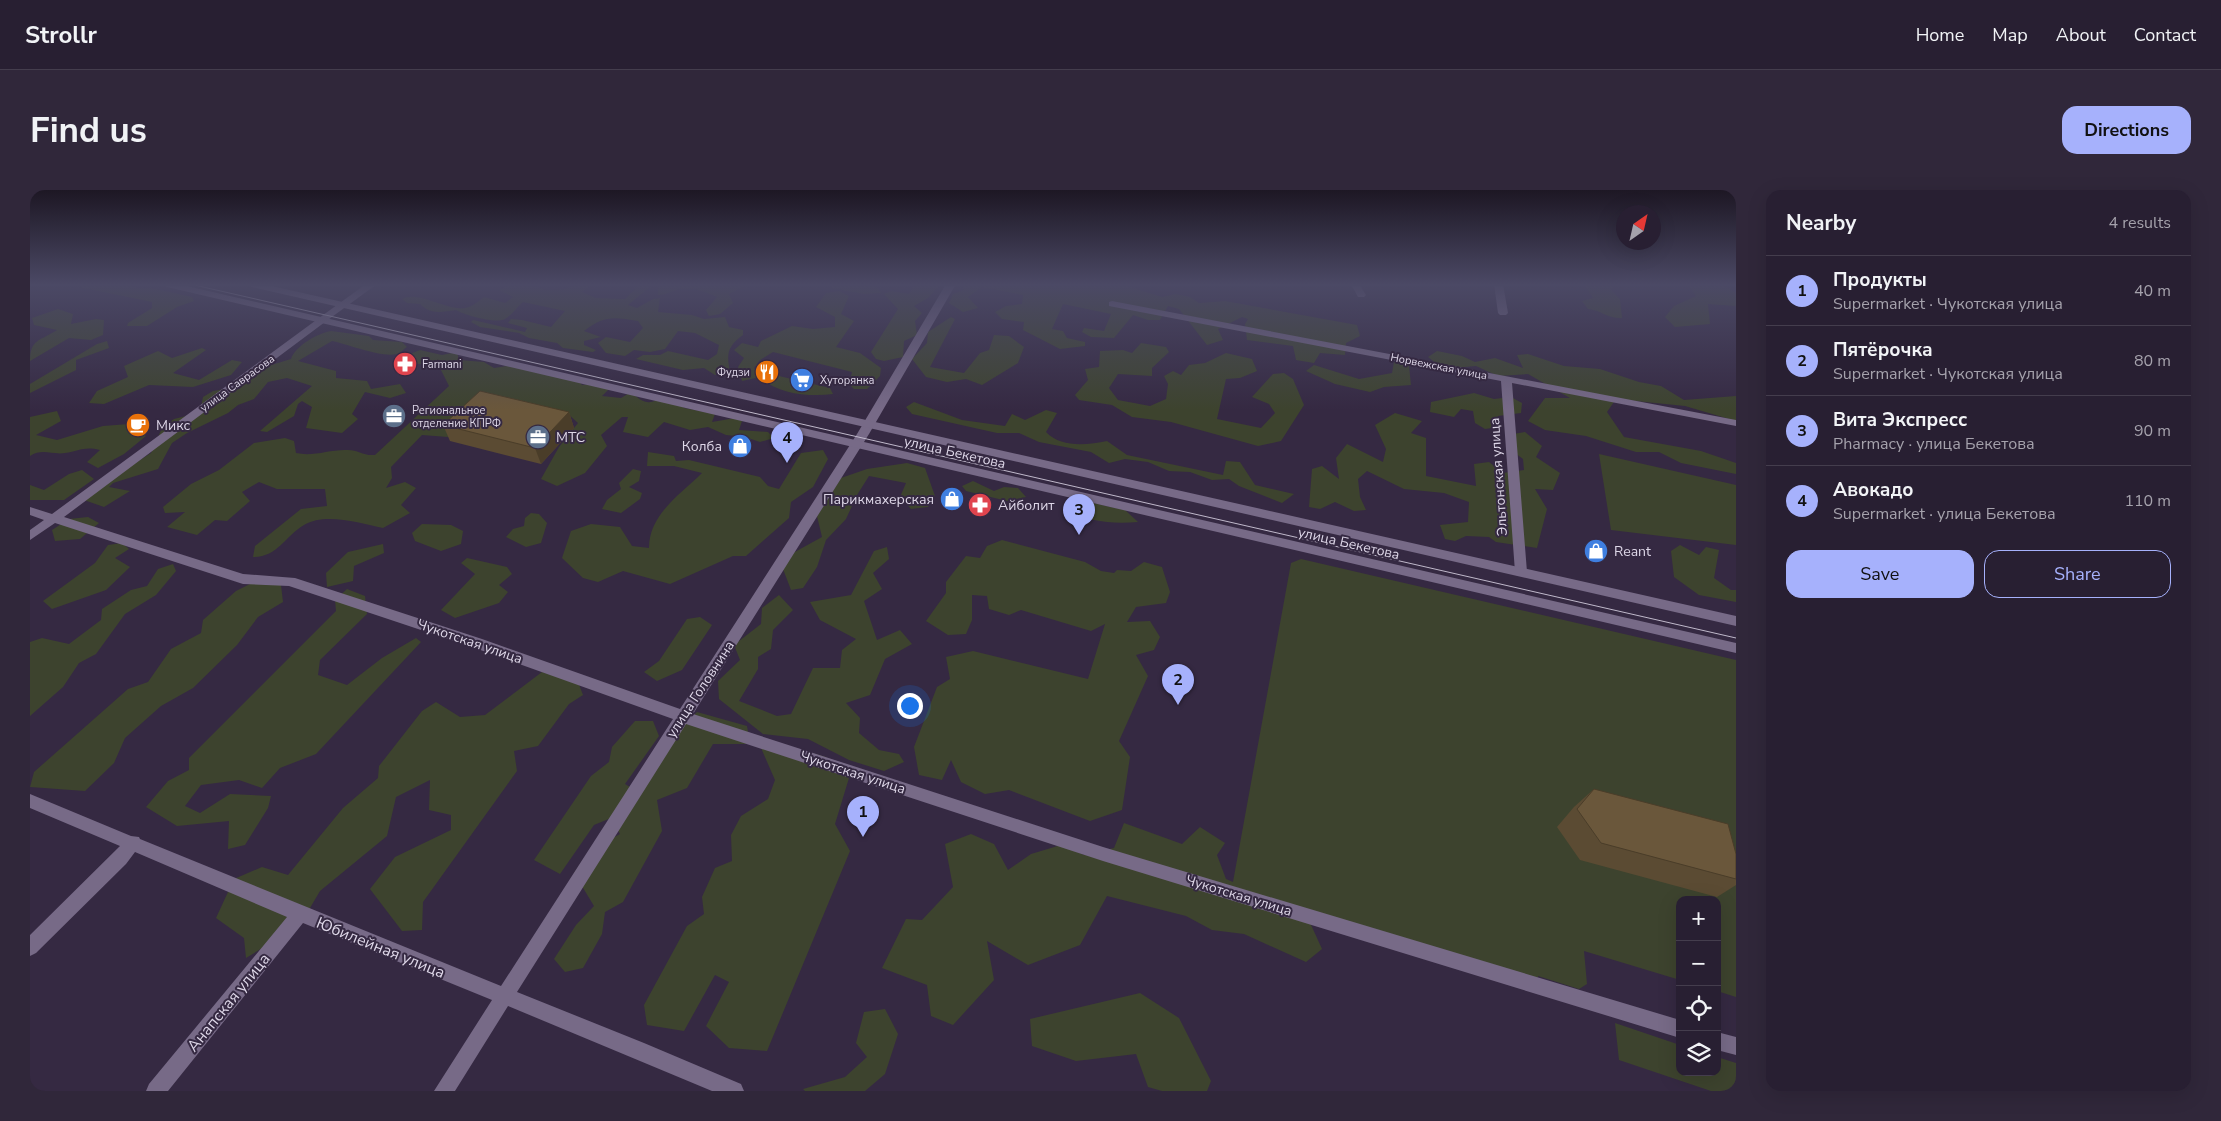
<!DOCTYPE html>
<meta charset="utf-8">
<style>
body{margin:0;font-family:"Nunito Sans",sans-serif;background:#30273a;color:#f1f3f6}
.controls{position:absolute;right:15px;bottom:15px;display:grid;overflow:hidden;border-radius:10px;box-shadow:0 5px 20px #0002}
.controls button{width:45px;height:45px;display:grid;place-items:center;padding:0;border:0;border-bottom:1px solid #443d4d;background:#281f32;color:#f1f3f6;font:25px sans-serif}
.compass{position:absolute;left:1586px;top:15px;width:45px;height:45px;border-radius:50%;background:#281f32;box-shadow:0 5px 20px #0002;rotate:34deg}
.you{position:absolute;left:879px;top:515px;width:18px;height:18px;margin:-12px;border:4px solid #fff;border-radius:50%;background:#1a73e8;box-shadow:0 0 0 8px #1a73e833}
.badge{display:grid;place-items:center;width:32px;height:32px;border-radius:50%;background:#a6b1fc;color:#111;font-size:16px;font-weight:700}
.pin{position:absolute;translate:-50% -41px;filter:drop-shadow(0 1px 2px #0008)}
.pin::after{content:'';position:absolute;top:26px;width:18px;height:15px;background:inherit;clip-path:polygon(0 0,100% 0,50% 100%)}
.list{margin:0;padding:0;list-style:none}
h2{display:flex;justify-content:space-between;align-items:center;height:65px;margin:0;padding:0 20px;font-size:21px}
h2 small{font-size:16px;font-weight:400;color:#a5a2ac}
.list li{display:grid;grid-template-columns:32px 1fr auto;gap:15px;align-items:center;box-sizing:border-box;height:70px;padding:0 20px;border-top:1px solid #443d4d}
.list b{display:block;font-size:19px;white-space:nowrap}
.list p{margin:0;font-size:16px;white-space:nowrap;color:#a5a2ac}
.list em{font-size:16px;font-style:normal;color:#a5a2ac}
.actions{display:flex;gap:10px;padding:15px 20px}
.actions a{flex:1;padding:11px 0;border:1px solid #a6b1fc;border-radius:15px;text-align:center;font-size:18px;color:#a6b1fc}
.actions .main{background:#a6b1fc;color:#111}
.icon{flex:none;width:28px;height:28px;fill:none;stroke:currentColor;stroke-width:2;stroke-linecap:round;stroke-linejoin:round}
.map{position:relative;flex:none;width:1706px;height:901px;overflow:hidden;border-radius:15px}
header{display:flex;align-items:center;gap:30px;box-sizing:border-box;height:70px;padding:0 25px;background:#281f32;border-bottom:1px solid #443d4d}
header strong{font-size:24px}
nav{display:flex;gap:28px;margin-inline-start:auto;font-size:18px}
.intro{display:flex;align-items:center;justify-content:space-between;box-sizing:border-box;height:120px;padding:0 30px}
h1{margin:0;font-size:35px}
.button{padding:12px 22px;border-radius:15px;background:#a6b1fc;color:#111;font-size:18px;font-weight:700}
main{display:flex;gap:30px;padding:0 30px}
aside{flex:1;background:#281f32;border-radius:15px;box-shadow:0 5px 20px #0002}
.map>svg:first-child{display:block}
.green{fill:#3d432e}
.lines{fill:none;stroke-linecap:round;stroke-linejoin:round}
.minor{fill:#776a87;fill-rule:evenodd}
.tertiary{fill:#776a87;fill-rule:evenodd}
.secondary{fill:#776a87;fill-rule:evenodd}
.tram{stroke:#c0b9cb;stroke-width:1}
.wall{fill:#5b4b33}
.shaded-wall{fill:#4a3d29}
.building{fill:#6a573b;stroke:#4a3d29}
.labels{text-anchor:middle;stroke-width:4;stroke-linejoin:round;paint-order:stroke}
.far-poi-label{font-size:11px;fill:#ded7e8;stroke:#352942;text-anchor:start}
.far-street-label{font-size:11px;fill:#ded7e8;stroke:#352942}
.poi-label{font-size:14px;fill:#ded7e8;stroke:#352942;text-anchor:start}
.street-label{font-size:14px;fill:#ded7e8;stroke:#352942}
.near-street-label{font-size:16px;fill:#ded7e8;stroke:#352942}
</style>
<header>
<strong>Strollr</strong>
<nav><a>Home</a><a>Map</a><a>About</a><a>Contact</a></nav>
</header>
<div class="intro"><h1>Find us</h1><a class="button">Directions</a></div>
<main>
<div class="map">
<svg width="1706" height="901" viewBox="0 0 1706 901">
<rect width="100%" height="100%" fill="#352942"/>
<g class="green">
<polygon points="45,94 100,94 107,98 126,99 162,107 164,111 147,117 117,136 97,136 98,133 122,118 122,112 54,98"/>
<path d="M482,94L507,97L516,100L536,99L545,94H562L552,102L566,108L595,109L610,94H619L621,96L598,115L607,118L623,109L630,108L628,122L662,125L674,129L695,127L699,137L713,140V145C698,156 696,163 700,181L685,185L674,178L653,180L606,169L613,165H630L638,161L678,170L687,164L689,155L665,143L648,141L635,159L620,162L604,160L595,166L576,163L568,153L576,147L600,152L613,138L608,131C584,127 574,125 554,141L571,147L554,151V155L566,160L563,162L533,158L527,153L499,148L489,143L450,137L441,132L443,130L495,142L497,138L478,133L481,129L492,130L521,137L535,121L493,112C487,117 482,125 475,129C466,134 434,125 426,120C411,122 401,125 390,114L377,113L372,109C391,99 422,126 441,116C445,114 450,110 454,107L475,113L483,107L469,100Z"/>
<path d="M633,94H718L699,104L703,113L690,124L679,126L676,120L687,107C675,102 660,95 647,100C639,102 636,105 628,105V97Z"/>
<polygon points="799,94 831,94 847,97 851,103 834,104 802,98"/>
<polygon points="885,94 911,94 898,108 884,116 892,123 885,131 887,145 874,151 873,167 854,171 846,169 841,162 868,119 854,104 861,101 879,104"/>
<polygon points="932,94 1091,94 1132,107 1146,104 1160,107 1169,113 1195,111 1327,135 1330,146 1316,153 1315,165 1290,163 1284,173 1266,170 1263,156 1217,150 1215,134 1218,129 1212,127 1188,139 1193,150 1177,155 1149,119 1138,116 1130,130 1118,130 1103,125 1084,148 1061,147 1052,142 1054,138 1074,141 1081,124 1033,114 1022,139 1033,141 1037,148 1055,152 1055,156 1030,159 993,140 994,132 972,129 965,122 976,116 992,114 993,105 952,97 938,107 948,118 933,122 919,113 923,104 934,100"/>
<path d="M1554,94H1585L1581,100L1590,109L1592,128C1578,129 1571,120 1558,119L1552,111L1563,108Z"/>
<polygon points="1657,94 1692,94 1706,103 1706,116 1678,114 1680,134 1645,137 1635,127 1644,116 1666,106"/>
<path d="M809,101L819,106L811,124L824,131L806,157L830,163L851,178L850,186L837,199H824L819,194L822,182L743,162L730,170L724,178L730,184L749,186L800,198L803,204C779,207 747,204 730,187L712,191L708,177L714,168L704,160L712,153L728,157L731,151L762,136L783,139L805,137V127L786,117L796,103Z"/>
<path d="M28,119L43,124L41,134L66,129L74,130L73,145L61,150L39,148L0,171C0,149 10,151 27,140L4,135L2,128Z"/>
<polygon points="921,127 925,129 900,177 934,183 950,163 959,160 964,145 979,146 994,157 988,173 952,195 936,189 917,192 896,187 882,169 897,153 898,142"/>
<path d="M301,141L339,146L343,150L372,152L377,157C374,159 370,163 367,164C352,168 317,154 302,151L268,171L306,181V188L337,191L341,199L370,194L376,203L360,208L335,202L322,224L328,229L312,243L276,238L282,217L272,211L268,214L264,226L237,242L230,241L282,196L257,188L238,192L224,209L208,215L198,223L157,243L142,253L128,279L83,293L79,297L100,301L74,317L54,310L88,284L121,263L132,238L144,229L156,226L171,217L173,207L183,201L206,197L228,179L261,169C265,156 288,143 301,141Z"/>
<polygon points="77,151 79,158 46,170 46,180 0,203 0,194 67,154"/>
<polygon points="1111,153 1136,157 1139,162 1122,178 1122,186 1088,184 1079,198 1088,210 1120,216 1136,209 1138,194 1134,186 1143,181 1151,185 1159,175 1175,173 1196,163 1222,169 1227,181 1210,188 1196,189 1187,229 1231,238 1245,223 1239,214 1222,207 1243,184 1254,183 1263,189 1274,215 1251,251 1228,256 1141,232 1102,227 1082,215 1049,210 1045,205 1058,190 1055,179 1069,177 1070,161 1093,160 1102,163"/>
<polygon points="172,158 176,160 143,183 169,190 202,170 212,172 201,185 163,197 119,195 74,214 59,213 67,201 98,187 94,176 128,161 142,168"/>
<path d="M390,160L412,165L427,162L429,170L454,172L464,178L484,175L546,188L552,195L570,193L581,197L572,206L591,208L601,202C614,214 619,215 634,207L646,210L654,218L685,224L682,232L705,228L712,231L709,240L738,242L744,248L730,252L715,247L696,245L678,237L660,240L634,232L618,247L593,242L598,227H592L571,245L577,256L555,283L527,296L511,289L529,257L548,233L537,223L454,213L418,247L392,245L361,277L362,288L356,298L375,292L386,298L371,315L380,323L353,338C330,333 295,322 274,335C254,347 248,367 223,367L225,356L271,319L297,316L295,299H247L229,292L212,302L220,311L197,331L185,330L167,345L137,337L155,322L135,323L133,317L161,294L189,280L224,253L255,248L264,251L266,263C284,267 300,259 318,260C328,260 333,266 345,265L419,196L410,178L384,173L375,166Z"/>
<polygon points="1407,161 1432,166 1445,172 1465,168 1493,178 1487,165 1498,164 1534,176 1570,179 1609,192 1631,196 1654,210 1706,206 1706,231 1655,216 1586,209 1577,222 1594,247 1671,261 1706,273 1706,284 1651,273 1629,262 1606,262 1556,246 1515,240 1498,231 1515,208 1540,208 1498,184 1468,186 1446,176 1424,178 1407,174 1398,167"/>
<polygon points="1364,172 1372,172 1379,176 1381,195 1354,197 1340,202 1305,194 1276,181 1284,175 1329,189 1362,183"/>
<polygon points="1444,203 1464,209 1481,207 1492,213 1491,223 1468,226 1469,237 1455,239 1445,233 1443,221 1431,219 1424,227 1400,222 1401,212"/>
<path d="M884,212L932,230L975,236L982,224L995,230L1016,220L1027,223L1016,242C1031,258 1057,255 1077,251L1097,265L1193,285L1196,271L1210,272L1225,295L1264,304L1252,313L1209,296L1199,289L1182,290L1160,282L1139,281L1118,272L1095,269L1079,273L1061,262L1009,252L989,243H967L882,224L876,217Z"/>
<path d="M27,221L31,231L6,245L27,250L73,236L99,234L116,246L94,264L68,278L57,272L70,260C54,256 49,261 35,263C22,265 12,258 0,266V227Z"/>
<polygon points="1365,223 1392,231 1381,243 1396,248 1396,286 1446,296 1444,274 1459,272 1473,283 1494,280 1493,269 1477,257 1477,245 1495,242 1512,256 1506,267 1530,283 1523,300 1505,299 1517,319 1507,358 1466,352 1459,347 1436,346 1425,351 1415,349 1410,335 1438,332 1439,312 1414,303 1374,299 1337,281 1328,289 1330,307 1336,320 1324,321 1305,312 1290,319 1279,317 1282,279 1292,276 1309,289 1306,268 1317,254 1353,272 1356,259 1345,235"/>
<path d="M793,260L798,269L783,297L761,312L759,328L716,366H703L640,394L593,381L568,392L553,388L532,368L541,341L561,334L590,337L602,356L619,358C619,324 651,304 672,283L644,276H617L618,262L644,266L646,271L659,270L730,287L738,296L749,299L771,263Z"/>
<polygon points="1569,264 1706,295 1706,355 1581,340"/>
<polygon points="877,273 895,278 905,306 898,317 881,319 870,307 876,293 839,286 827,305 816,329 796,350 787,377 773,398 761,400 753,379 763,363 792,347 787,326 811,288 837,279"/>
<polygon points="603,279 611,281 609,291 599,297 612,303 610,309 591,323 572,319 577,310 591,299 589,293"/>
<polygon points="52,280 64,289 34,310 0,310 0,295 14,300 39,284"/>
<polygon points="943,291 964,301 974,297 988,298 996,307 977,311 936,301 932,296"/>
<path d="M1054,311L1095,320L1108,332C1084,334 1053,333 1034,315Z"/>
<polygon points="501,323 509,324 517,333 511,353 496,357 476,347 483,339 494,336 495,328"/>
<polygon points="58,327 69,333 50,349 25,351 22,340 39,329"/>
<polygon points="392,334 421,335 433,341 431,354 411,361 385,351 382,343"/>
<polygon points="972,350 1055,372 1071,381 1084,383 1087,380 1101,381 1114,372 1132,377 1140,402 1136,413 1106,417 1097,432 1120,431 1130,447 1124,460 1106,465 1118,486 1089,551 1100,567 1092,620 1060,631 979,600 955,604 931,592 921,570 912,590 889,585 884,557 907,497 920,489 916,467 943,461 1058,489 1075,434 1061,441 991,420 979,425 959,419 957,406 942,405 942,430 936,444 918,445 896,431 916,403 916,392 936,366 950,368 957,356"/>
<polygon points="92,353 99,359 85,368 100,377 76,400 22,419 13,411 65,373 78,355"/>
<polygon points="353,354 354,363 324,376 323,391 297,397 296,383 318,362"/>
<polygon points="1650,355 1669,365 1676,357 1689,360 1684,388 1701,400 1706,400 1706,412 1669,405 1644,387 1641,361"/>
<polygon points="857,357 859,369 843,383 852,399 834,411 847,450 870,440 882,454 855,469 840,505 816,513 830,528 829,543 849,560 869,564 874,572 854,581 819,570 778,549 733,544 689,509 688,491 710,470 704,455 731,434 732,418 749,405 763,420 743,440 741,459 728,467 728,479 709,511 747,526 761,524 783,478 810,478 812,460 826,449 790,430 780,412 821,405 844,361"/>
<polygon points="437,368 477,377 482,384 469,395 478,402 469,413 425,428 411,420 445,384 431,373"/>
<polygon points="1271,369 1706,470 1706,807 1687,801 1687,710 1650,710 1650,790 1554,761 1557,794 1549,799 1508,786 1507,796 1277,726 1292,759 1276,772 1214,744 1182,740 1156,726 1077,706 1050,755 998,775 957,751 964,790 923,835 901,826 897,795 852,778 876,729 892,730 923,697 915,654 941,644 964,654 978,680 1001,664 1031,655 1054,665 1084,658 1094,633 1152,654 1170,637 1195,653 1187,665 1196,689 1203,692 1261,373"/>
<polygon points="143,374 146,381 126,405 95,424 66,464 49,473 33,497 0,526 0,452 12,448 39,454 71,430 72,419 101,400 117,396 128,379"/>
<polygon points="222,393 251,395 253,412 228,427 207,455 163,498 131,516 95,548 84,573 55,601 0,597 4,582 98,499 118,492 141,459 171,443 173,430 206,401"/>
<polygon points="317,399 335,406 337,424 290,470 288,485 317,495 352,468 386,448 391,452 286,564 250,578 232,598 209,590 171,595 155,616 170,623 200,604 241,606 238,618 215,655 198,659 199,631 147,636 116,617 138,591 159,580 159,568 306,421 305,410"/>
<polygon points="670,427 682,435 652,480 627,491 614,482 629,471 657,429"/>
<polygon points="512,482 548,492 553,505 539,514 508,556 484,561 487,581 393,712 392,740 372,741 340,699 365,667 421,640 421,625 399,620 400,590 366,607 357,646 290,701 270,735 216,768 214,748 186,728 204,689 232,677 258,685 313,618 348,588 349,576 392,521 406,512 430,527 455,525"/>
<polygon points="667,522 717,536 720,554 683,554 657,598 627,610 632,641 593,712 575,722 572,744 553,778 535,782 524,769 546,735 564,716 544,683 559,661 590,644 581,628 564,635 530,684 504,670 561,586 579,572 582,557 605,531 623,531 629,546 595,594 610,603 619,572"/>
<polygon points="761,557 796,567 819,588 805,634 820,661 737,861 699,858 676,836 699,792 685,785 654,841 617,835 614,815 657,736 674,724 672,707 685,678 702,671 701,645 711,626 738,609 745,590 731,558"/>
<polygon points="1110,803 1149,828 1181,891 1177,901 1132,901 1118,897 1106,864 1046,871 1002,856 1000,829"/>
<polygon points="855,819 868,844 855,884 835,901 775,901 773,899 815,887 837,867 826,853 834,822"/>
<polygon points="1585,833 1650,855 1650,882 1687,882 1687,867 1706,873 1706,901 1681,901 1589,870"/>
</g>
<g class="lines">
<g class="minor">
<polygon points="916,94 926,94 839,244 663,524 1073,657 1650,830 1650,848 1073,671 656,534 487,802 614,853 711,894 714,901 682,901 478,816 425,901 404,901 462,810 273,733 138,901 116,901 119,894 257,727 105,662 96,674 6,763 0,766 0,745 90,656 0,618 0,604 101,646 109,647 110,649 471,796 643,529 442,457 259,396 213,394 25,333 0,350 0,340 14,330 0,325 0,317 22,324 289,128 295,128 295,132 34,327 213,384 265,388 452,449 650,519 827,244"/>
<polygon points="1321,94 1329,94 1336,105 1334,107 1328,107"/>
<polygon points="1464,94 1473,94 1478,123 1476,125 1470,125 1468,123"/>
<polygon points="1082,111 1706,230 1706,236 1482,193 1497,382 1496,385 1486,385 1485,382 1471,191 1079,116 1079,112"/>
<polygon points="1687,842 1706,847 1706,865 1687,860"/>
</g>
<polygon class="tertiary" points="336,94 347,94 295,132 289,132 289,128"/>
<g class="secondary">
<polygon points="132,94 148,94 1706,453 1706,463 137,97"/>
<polygon points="217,94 233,94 1706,426 1706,436 222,97"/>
</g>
<polyline class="tram" points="160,94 1706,448"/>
</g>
<g class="wall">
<polygon points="539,222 544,238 511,274 420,251 413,235"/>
<polygon points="1564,599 1706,664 1706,695 1687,707 1550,670 1527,637 1544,617"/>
</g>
<polygon class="shaded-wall" points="539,222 544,238 511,274 505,258"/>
<g class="building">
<polygon points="450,201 539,222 505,258 413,235"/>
<polygon points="1564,599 1698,634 1706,664 1706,689 1571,653 1547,619"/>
</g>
<linearGradient id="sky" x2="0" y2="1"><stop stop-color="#1d1724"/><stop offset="0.43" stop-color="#4b4965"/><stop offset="1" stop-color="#4b4965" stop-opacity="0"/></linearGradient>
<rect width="1706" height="220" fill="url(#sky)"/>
<defs>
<g id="pharmacy-disc" transform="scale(1.25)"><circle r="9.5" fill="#e0444e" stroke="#352942"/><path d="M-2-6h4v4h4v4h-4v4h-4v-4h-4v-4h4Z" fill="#fff"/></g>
<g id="restaurant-disc" transform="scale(1.25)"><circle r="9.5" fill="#e8710a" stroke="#352942"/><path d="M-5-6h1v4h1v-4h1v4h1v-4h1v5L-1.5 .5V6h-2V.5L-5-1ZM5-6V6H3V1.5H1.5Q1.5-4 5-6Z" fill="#fff"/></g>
<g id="supermarket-disc" transform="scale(1.25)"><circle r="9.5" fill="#3f7fe0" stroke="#352942"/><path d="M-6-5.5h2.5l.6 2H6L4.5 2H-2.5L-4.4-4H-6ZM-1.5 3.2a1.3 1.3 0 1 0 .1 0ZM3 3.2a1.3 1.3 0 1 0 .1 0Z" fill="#fff"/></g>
<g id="office-disc" transform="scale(1.25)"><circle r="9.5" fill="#5c6f8a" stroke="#352942"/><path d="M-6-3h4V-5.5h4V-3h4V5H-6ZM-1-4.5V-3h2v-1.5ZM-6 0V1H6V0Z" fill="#fff"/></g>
<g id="cafe-disc" transform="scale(1.25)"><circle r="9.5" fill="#e8710a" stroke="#352942"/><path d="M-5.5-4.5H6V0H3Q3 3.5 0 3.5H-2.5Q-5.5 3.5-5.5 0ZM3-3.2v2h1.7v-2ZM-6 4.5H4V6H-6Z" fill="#fff"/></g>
<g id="shop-disc" transform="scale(1.25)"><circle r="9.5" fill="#3f7fe0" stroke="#352942"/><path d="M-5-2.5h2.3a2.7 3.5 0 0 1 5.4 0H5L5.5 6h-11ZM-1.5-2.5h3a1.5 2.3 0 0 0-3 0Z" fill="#fff"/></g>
</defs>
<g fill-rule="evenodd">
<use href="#pharmacy-disc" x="375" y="174"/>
<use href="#restaurant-disc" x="737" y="182"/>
<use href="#supermarket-disc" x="772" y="190"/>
<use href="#office-disc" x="364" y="226"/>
<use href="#cafe-disc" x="108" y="235"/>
<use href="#office-disc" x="508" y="247"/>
<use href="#shop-disc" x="710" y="256"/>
<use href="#shop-disc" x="922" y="309"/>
<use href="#pharmacy-disc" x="950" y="315"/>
<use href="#shop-disc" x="1566" y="361"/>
</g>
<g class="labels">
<g class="far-poi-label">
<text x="392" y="178">Farmani</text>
<text x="720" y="186" text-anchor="end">Фудзи</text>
<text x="790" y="194">Хуторянка</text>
<text x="382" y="224">Региональное<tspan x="382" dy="13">отделение КПРФ</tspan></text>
</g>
<g class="far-street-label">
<text transform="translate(1409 176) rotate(11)" y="4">Норвежская улица</text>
<text transform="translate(207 193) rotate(-36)" y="4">улица Саврасова</text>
</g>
<g class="poi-label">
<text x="126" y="240">Микс</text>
<text x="526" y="252">МТС</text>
<text x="692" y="261" text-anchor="end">Колба</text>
<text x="904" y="314" text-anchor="end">Парикмахерская</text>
<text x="968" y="320">Айболит</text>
<text x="1584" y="366">Reant</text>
</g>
<g class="street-label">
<text transform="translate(925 262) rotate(13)" y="5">улица Бекетова</text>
<text transform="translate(1468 287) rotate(-94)" y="5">Эльтонская улица</text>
<text transform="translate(1319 353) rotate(13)" y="5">улица Бекетова</text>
<text transform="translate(440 451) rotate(19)" y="5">Чукотская улица</text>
<text transform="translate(670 499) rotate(-57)" y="5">улица Головнина</text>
<text transform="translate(823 582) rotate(18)" y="5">Чукотская улица</text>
<text transform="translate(1209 705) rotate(17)" y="5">Чукотская улица</text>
</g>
<g class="near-street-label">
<text transform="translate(351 757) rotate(22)" y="6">Юбилейная улица</text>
<text transform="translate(198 812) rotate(-51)" y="6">Анапская улица</text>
</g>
</g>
</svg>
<div class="controls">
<button>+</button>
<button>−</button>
<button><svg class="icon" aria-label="locate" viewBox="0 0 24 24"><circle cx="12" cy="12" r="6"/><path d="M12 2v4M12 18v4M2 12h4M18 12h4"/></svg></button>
<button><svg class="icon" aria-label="layers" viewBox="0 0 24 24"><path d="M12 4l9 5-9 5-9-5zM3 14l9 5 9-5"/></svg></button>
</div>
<svg class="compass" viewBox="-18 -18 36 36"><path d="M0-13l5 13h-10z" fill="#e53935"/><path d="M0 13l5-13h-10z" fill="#a5a2ac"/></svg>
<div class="you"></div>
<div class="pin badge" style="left:833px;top:647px">1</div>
<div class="pin badge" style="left:1148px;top:515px">2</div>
<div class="pin badge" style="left:1049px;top:345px">3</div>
<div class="pin badge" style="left:757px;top:273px">4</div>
</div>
<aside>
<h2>Nearby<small>4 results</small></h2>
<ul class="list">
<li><span class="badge">1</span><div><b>Продукты</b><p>Supermarket · Чукотская улица</p></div><em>40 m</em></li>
<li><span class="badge">2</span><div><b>Пятёрочка</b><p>Supermarket · Чукотская улица</p></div><em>80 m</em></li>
<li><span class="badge">3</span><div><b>Вита Экспресс</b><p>Pharmacy · улица Бекетова</p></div><em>90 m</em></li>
<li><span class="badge">4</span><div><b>Авокадо</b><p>Supermarket · улица Бекетова</p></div><em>110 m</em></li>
</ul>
<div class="actions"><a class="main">Save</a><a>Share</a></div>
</aside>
</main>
